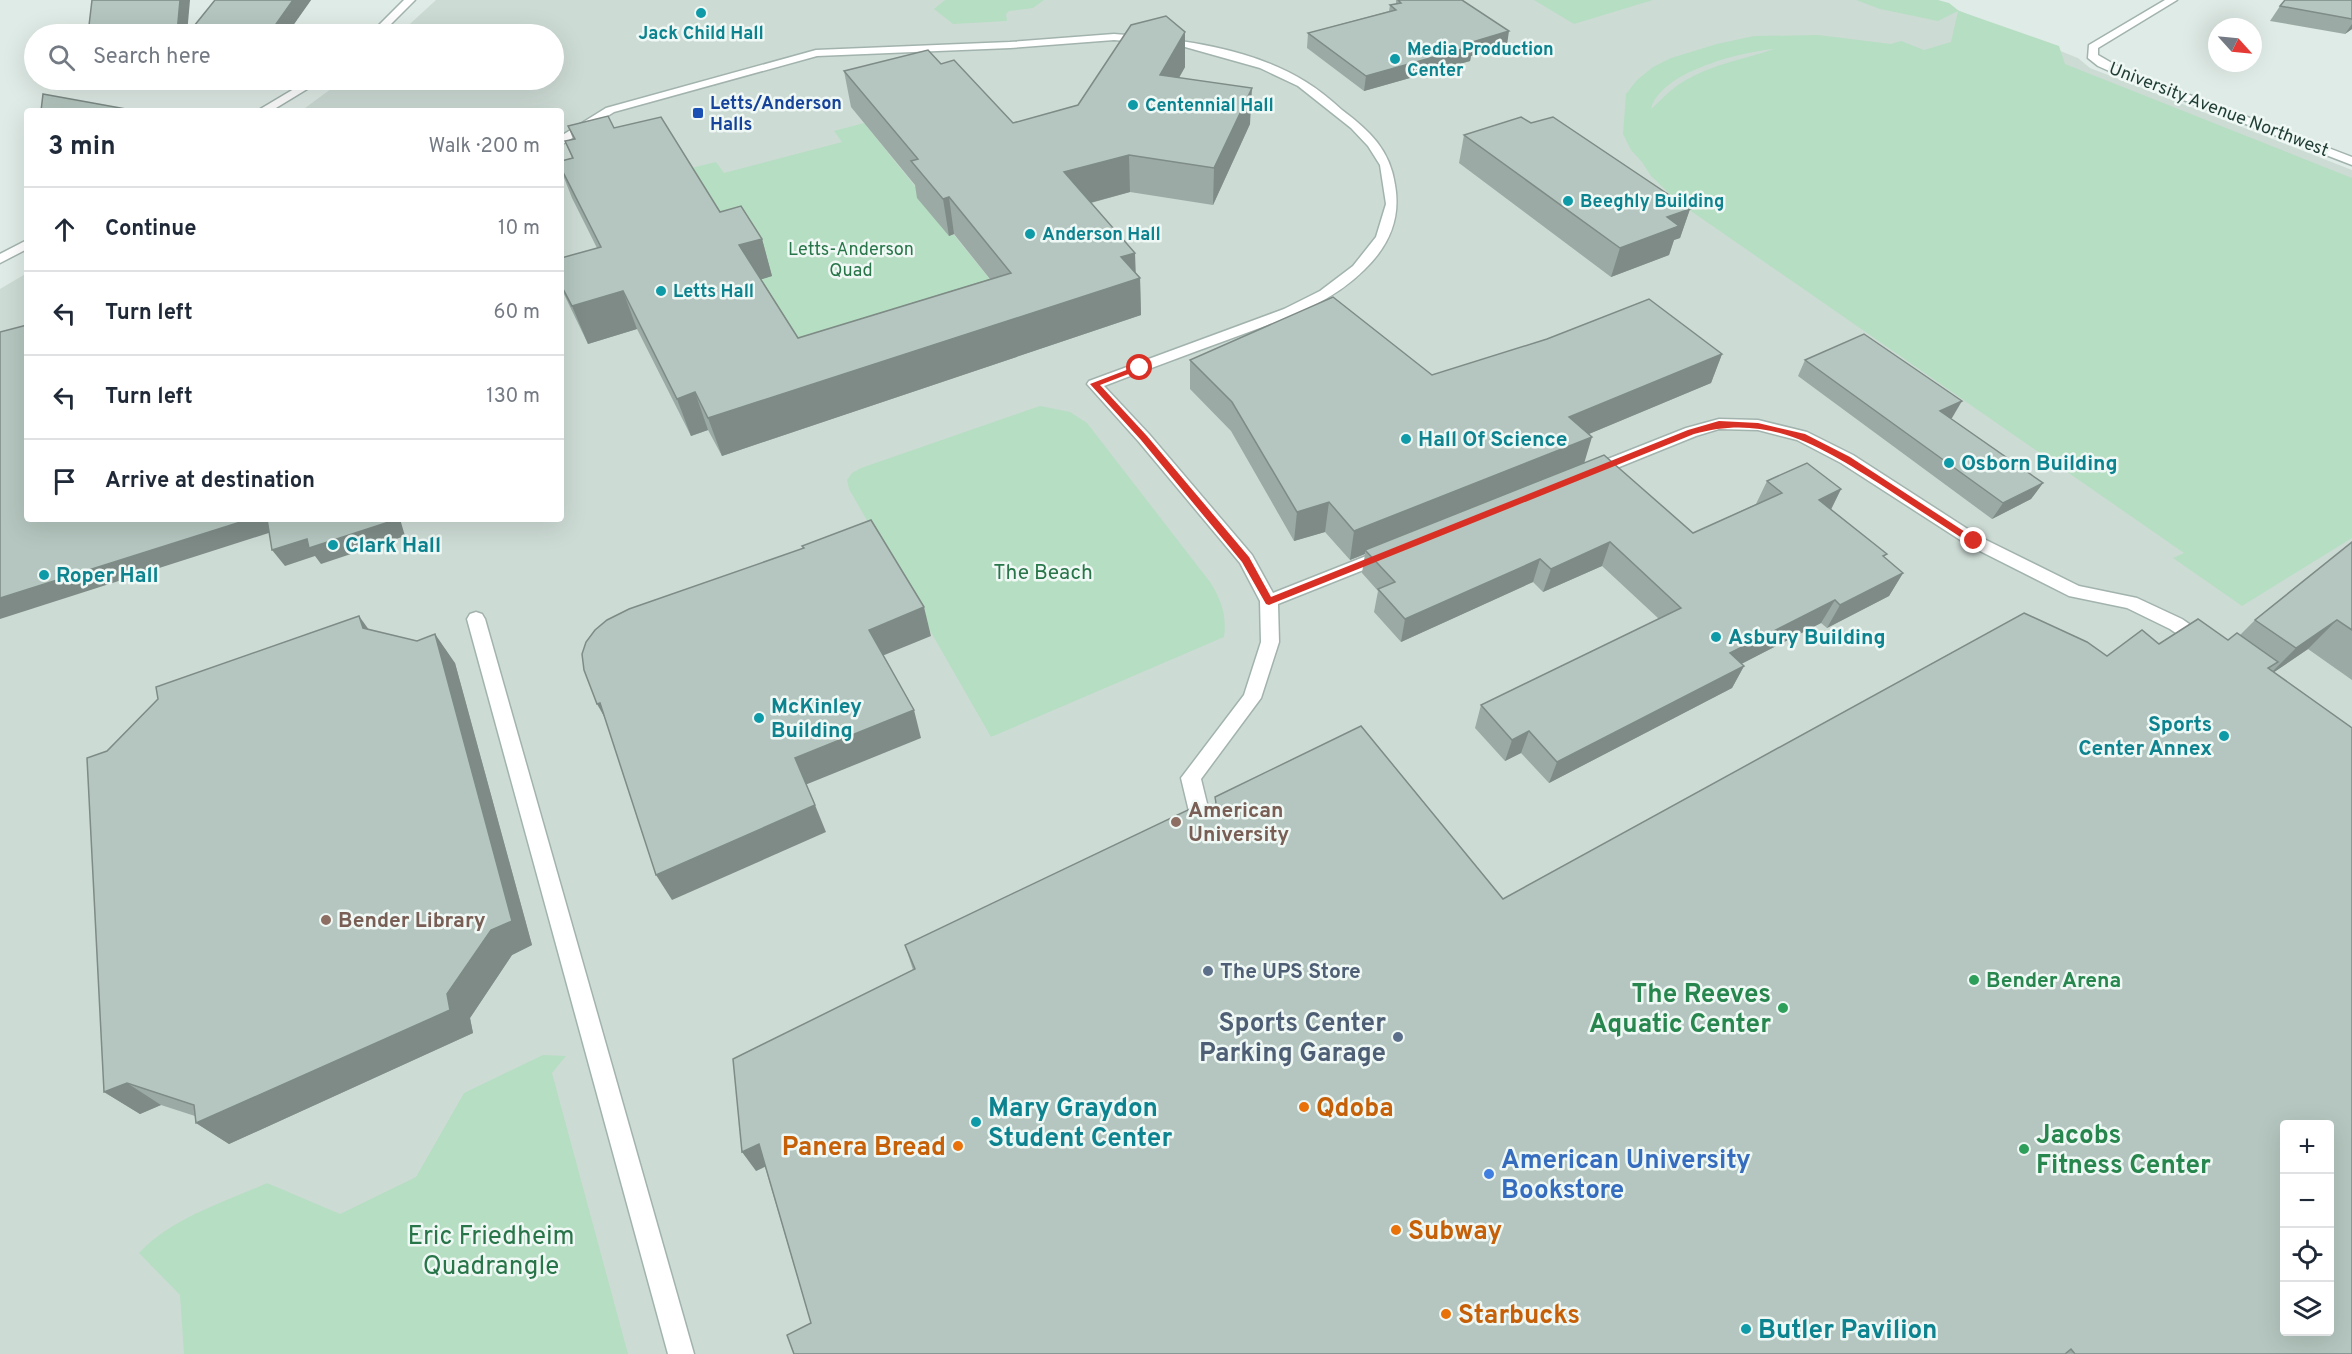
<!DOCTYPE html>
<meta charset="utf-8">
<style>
body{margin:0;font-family:Overpass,sans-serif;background:#f2f2f3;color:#1f2937}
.controls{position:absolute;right:18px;bottom:18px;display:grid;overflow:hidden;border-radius:6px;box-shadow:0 6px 24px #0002}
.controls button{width:54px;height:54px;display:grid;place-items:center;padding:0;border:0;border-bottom:2px solid #e0e1e3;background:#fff;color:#1f2937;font:30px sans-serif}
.compass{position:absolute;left:2208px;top:18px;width:54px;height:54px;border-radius:50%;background:#fff;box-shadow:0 6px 24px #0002;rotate:117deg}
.stop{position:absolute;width:18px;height:18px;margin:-14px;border:4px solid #d93025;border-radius:50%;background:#fff}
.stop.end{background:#d93025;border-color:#fff;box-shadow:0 2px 6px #0008}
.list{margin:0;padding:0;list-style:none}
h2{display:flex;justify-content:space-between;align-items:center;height:78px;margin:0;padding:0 24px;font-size:26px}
h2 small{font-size:20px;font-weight:400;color:#747a83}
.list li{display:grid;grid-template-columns:39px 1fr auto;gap:18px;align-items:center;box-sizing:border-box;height:84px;padding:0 24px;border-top:2px solid #e0e1e3}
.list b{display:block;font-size:22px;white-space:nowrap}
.list em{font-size:20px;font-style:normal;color:#747a83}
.icon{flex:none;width:33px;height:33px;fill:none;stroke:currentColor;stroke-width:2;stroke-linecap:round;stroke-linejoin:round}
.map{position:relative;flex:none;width:2352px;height:1354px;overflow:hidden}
.search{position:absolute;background:#fff;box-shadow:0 6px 24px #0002;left:24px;top:24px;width:540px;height:66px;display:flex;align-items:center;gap:15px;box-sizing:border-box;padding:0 21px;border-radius:33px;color:#747a83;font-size:22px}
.panel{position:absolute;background:#fff;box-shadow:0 6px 24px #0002;left:24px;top:108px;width:540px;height:414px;border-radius:6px}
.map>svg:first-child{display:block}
.built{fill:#cddbd5;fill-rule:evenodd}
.green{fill:#b6dec2;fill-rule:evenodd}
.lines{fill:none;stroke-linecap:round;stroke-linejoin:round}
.street-casing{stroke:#a2b3ad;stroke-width:3}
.street{fill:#fff;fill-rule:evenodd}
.wall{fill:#9baaa4}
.shaded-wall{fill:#7e8b86}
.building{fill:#b4c6bf;stroke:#7e8b86;stroke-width:1.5;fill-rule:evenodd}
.route{fill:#d93025}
.culture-dot{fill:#0f9aa8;stroke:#eff8f4;stroke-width:2}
.transit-dot{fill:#1a4fb4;stroke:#eff8f4;stroke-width:2}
.education-dot{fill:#8d6e63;stroke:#eff8f4;stroke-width:2}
.service-dot{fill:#5c6f8a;stroke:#eff8f4;stroke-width:2}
.leisure-dot{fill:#2e9e5b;stroke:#eff8f4;stroke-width:2}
.food-dot{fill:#e8710a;stroke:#eff8f4;stroke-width:2}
.shop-dot{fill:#3f7fe0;stroke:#eff8f4;stroke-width:2}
.labels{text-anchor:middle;stroke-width:5;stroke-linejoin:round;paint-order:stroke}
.far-culture-label{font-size:18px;font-weight:bold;fill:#0d838f;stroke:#eff8f4;text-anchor:start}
.far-transit-label{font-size:18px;font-weight:bold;fill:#164399;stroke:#eff8f4;text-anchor:start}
.far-street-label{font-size:18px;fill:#1f3c35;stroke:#eff8f4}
.far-park-label{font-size:18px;fill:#277548;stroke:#eff8f4}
.culture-label{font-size:21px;font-weight:bold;fill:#0d838f;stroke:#eff8f4;text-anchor:start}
.park-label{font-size:21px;fill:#277548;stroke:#eff8f4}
.education-label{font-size:21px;font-weight:bold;fill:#785e54;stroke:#eff8f4;text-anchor:start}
.service-label{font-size:21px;font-weight:bold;fill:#4e5e75;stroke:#eff8f4;text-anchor:start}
.leisure-label{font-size:21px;font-weight:bold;fill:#27864d;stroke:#eff8f4;text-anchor:start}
.near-leisure-label{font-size:26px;font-weight:bold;fill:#27864d;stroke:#eff8f4;text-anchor:end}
.near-service-label{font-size:26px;font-weight:bold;fill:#4e5e75;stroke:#eff8f4;text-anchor:end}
.near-culture-label{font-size:26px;font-weight:bold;fill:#0d838f;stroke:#eff8f4;text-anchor:start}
.near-food-label{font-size:26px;font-weight:bold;fill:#c56008;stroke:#eff8f4;text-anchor:start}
.near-shop-label{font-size:26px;font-weight:bold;fill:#366cbe;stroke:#eff8f4;text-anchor:start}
.near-park-label{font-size:26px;fill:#277548;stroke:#eff8f4}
</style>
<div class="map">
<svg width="2352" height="1354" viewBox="0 0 2352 1354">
<rect width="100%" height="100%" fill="#dfebe6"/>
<path class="built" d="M436,0H1932L2078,58L2090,68L2352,170V1354H0V289L27,273V519H561V111H301L343,80H554V34H399ZM2284,1124H2330V1332H2284Z"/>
<g class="green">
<polygon points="945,0 1044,0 1033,8 1009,11 1006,14 1007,21 953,24 934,9"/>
<polygon points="1534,0 1653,0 1574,24"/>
<path d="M1856,0H1938L1949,3L1959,11L2059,46L2065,64L2352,178V538L2242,606L2173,558L2184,553L1678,202L1651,176L1642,162L1631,150L1623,134L1626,94L1637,80L1653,67L1671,58L1717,44L1754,36L1818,35L1891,44L1901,41L1924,50L1951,42L1958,11L1938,21L1880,9ZM1774,49C1742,60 1707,65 1678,85C1668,92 1659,102 1651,109C1660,72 1740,52 1774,49Z"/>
<polygon points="864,123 1025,323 818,392 683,170 716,162 724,173 842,142 834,131"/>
<path d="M1040,406L1070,412L1087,423L1210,582C1221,599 1227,616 1224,637L991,737L849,489L847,480L852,473L861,468Z"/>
<path d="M543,1055L566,1056L552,1073L628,1354H184L180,1295L139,1253C173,1217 223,1203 267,1183L340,1214L416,1177L464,1093Z"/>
</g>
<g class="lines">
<g class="street-casing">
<g id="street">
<polygon points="404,0 415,0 381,34 370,34"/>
<polygon points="2165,0 2177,0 2098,48 2098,55 2124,70 2352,157 2352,165 2116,74 2098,66 2088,58 2089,45"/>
<path d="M1114,34C1178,39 1250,47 1306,82C1319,90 1331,100 1342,110C1370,131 1390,150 1395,185C1401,219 1389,246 1364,270C1327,307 1275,322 1227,340C1186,355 1145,370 1104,386L1149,434L1252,555L1273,593L1379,551H1391L1393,555L1391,559L1278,604L1279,642L1261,698L1201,779L1213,828L1210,834L1203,836L1196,834L1193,828L1181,778L1244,695L1261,642L1260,601L1240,563L1139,442L1087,384L1089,381L1284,309L1320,291L1353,266L1376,237L1386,204L1380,165L1368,146L1351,128L1298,86L1260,68L1178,45L1114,40L1010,48L817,56L614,112L561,145V136L606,108L816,50L1010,42Z"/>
<polygon points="309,80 322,80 271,111 257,111"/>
<polygon points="27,240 27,249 0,263 0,254"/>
<polygon points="1719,419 1758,420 1807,432 1853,455 1980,537 2079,586 2137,598 2182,619 2208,637 2211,642 2208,647 2202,649 2196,647 2170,629 2127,608 2069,596 1968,545 1841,463 1797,440 1758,430 1719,429 1696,436 1597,476 1585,476 1583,472 1585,468 1686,428"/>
<polygon points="476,612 482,614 485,619 694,1354 668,1354 467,619 470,614"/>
</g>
</g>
<use href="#street" class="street"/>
</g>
<g class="wall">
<polygon points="92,0 187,34 88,34"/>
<polygon points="215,0 311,0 287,34 192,34 190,31"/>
<polygon points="1396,0 1462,0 1507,45 1471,56 1470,61 1364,91 1307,48 1308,33 1389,11 1390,5 1396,4"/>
<polygon points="2352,0 2352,29 2345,34 2270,21 2280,6"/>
<polygon points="1185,32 1185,67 1179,78 1250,124 1213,205 1130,192 1091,203 1136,273 1140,278 1141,315 722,456 708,430 691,436 637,329 588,344 561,288 561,258 597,248 572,198 561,170 561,161 572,158 565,141 573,139 568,126 614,128 720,212 762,239 772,276 761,279 798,338 990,279 954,234 949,236 917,198 915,185 851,107 844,71 941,64 1013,123 1078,105"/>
<polygon points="1531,123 1690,209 1680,238 1674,240 1669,255 1611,277 1459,163 1464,135"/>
<polygon points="1722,354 1711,383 1589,434 1584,463 1693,533 1756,504 1767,481 1841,489 1831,510 1885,558 1903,573 1889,596 1827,628 1821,623 1741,664 1744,666 1732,688 1549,783 1521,753 1505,761 1475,728 1481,705 1659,619 1602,566 1543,592 1533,582 1401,642 1374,612 1378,591 1362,573 1365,554 1350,560 1325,532 1294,541 1231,431 1190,389 1190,360 1432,375"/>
<polygon points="1805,360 1952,418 1950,418 2043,483 2031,499 1992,519 1798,376"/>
<polygon points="2352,542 2352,680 2308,649 2274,672 2352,1354 794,1354 811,1323 765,1167 756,1171 913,970 905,945 1203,812 1212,810 1215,805 1215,797 1503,899 2107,656 2159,644 2228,640 2240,635 2255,620"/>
<polygon points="369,629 455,663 532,945 512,955 470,1018 473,1033 229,1144 196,1123 195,1116 161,1105 140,1114 104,1092 107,751"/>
</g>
<g class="shaded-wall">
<polygon points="180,0 190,0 187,34 178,34 177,33"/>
<polygon points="293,0 311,0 287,34 278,34 274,27"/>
<polygon points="2352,24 2352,29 2345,34"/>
<polygon points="1509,31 1507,45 1471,56 1470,61 1364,91 1366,76 1469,43"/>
<polygon points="1185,32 1185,67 1160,111 1160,75"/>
<polygon points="1252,88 1250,124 1213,205 1214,168"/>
<polygon points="1129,155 1130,192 1067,209 1064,172"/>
<polygon points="949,197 954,234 949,236 943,199"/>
<polygon points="1690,209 1680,238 1674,240 1669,255 1611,277 1620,248 1667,217"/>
<polygon points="762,239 772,276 750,283 739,245"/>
<polygon points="1135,253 1136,279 1140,278 1141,315 722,456 708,418 1121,257"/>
<polygon points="623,291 637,329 588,344 572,306"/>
<polygon points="1722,354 1711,383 1560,446 1569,417"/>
<polygon points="695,392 708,430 691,436 677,399"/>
<polygon points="1962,401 1952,418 1930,427 1940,411"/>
<polygon points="1592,437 1583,467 1365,550 1365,554 1350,560 1354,531"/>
<polygon points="2043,483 2031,499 1992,519 2003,503"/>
<polygon points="1841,489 1829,513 1819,500"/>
<polygon points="1329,502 1325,532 1294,541 1297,512"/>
<polygon points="250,519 270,519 278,530 0,619 0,598"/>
<polygon points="395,519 400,519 405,536 321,564 315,556 285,566 272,550 307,539"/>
<polygon points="1610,542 1602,566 1543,592 1551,569"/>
<polygon points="1540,559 1533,582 1401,642 1405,619"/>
<polygon points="1903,573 1889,596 1827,628 1840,605"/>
<polygon points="1835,600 1821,623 1718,676 1730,653"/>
<polygon points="924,607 931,636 877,658 869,630"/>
<polygon points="359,616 380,645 363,628"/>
<polygon points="2337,620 2308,649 2267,677 2296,648"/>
<polygon points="435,634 455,663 532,945 512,955 470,1018 473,1033 229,1144 196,1123 447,994"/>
<polygon points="1744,666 1732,688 1549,783 1557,762"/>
<polygon points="600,703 613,732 597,704"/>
<polygon points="914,710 921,738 805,785 795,758"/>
<polygon points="1529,731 1521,753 1505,761 1512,740"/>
<polygon points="815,805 826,832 672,900 656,875"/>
<polygon points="127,1083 161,1105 140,1114 104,1092"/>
<polygon points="759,1144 772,1163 756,1171 742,1152"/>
</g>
<g class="building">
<polygon points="92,0 180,0 177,33 147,34 88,34"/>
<polygon points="215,0 293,0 274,27 190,31"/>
<polygon points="1398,0 1462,0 1509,31 1469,43 1473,46 1366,76 1308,33 1396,10 1390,5 1401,3"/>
<polygon points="2285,0 2352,0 2352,19 2280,6"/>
<polygon points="1166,16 1185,32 1160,75 1252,88 1214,168 1129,155 1064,172 1135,253 1121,257 1140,278 708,418 695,392 677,399 623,291 572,306 561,285 561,258 601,247 561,168 561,161 573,158 565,141 575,139 568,126 608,116 614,128 661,117 720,212 741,206 762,239 739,245 798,338 1011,273 949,197 943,199 911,161 918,159 844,71 928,50 941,64 954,60 1013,123 1078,105 1131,25"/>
<polygon points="43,94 137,111 41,111"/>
<polygon points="1521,117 1531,123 1553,117 1690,209 1667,217 1679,226 1620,248 1464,135"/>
<polygon points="1333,297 1432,375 1547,339 1649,299 1722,354 1569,417 1592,437 1354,531 1329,502 1297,512 1232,402 1190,360"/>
<polygon points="27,325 27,519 250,519 0,598 0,332"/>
<polygon points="1864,334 1962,401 1940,411 2043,483 2003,503 1805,360"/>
<polygon points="1604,455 1693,533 1782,493 1767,481 1807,463 1841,489 1819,500 1887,554 1883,556 1903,573 1840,605 1835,600 1730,653 1744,666 1557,762 1529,731 1512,740 1481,705 1681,608 1610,542 1551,569 1540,559 1405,619 1378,589 1395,582 1365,550"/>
<polygon points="267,519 395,519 395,520 309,548 307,539 272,550"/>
<polygon points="871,520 924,607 869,630 914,710 795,758 815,805 656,875 600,703 597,704 584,670 582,654 586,642 595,630 607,620 629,609 804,548 802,546"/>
<polygon points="2352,542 2352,630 2337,620 2296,648 2255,620"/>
<path d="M2024,613L2087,642L2107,656L2142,630L2159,644L2198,619L2228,640L2237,633L2278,662L2268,668L2352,728V1354H2075L2071,1349L2065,1354H794L787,1335L811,1323L759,1144L742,1152L733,1059L915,969L905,945L1194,807L1203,812L1212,810L1216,803L1215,797L1361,726L1503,899ZM2284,1125H2330V1332H2284Z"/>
<polygon points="359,616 363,628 417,641 435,634 512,921 491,930 447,994 450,1010 196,1123 194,1105 127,1083 104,1092 87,758 107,751 158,699 156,687"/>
</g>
<path class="route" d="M1137,366L1144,368L1100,385L1147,436L1249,557L1271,597L1688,430L1719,421L1758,423L1805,434L1850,457L1979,541L1971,544C1943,525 1914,507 1886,488C1825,449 1770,412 1694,434L1269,605L1266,604L1242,562L1141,440L1090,384Z"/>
<g class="culture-dot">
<circle cx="701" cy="13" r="6"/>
<circle cx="1395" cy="59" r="6"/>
<circle cx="1133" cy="105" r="6"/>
<circle cx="1568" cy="201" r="6"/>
<circle cx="1030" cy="234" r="6"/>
<circle cx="661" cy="291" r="6"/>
<circle cx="1406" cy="439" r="6"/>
<circle cx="1949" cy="463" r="6"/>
<circle cx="333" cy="545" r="6"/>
<circle cx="44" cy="575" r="6"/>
<circle cx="1716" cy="637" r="6"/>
<circle cx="759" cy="718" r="6"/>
<circle cx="2224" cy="736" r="6"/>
<circle cx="976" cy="1122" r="6"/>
<circle cx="1746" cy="1329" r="6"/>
</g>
<rect class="transit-dot" x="692" y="107" width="12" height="12" rx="3"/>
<g class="education-dot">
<circle cx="1176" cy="822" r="6"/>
<circle cx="326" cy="920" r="6"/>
</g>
<g class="service-dot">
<circle cx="1208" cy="971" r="6"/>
<circle cx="1398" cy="1037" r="6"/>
</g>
<g class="leisure-dot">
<circle cx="1974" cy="980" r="6"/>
<circle cx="1783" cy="1008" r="6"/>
<circle cx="2024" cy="1149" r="6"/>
</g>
<g class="food-dot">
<circle cx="1304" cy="1107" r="6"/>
<circle cx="958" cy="1146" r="6"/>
<circle cx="1396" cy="1230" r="6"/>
<circle cx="1446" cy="1314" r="6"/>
</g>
<circle class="shop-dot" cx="1489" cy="1174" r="6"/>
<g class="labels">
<g class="far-culture-label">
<text x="701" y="39" text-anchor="middle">Jack Child Hall</text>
<text x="1407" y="55">Media Production<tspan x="1407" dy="21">Center</tspan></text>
<text x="1145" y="111">Centennial Hall</text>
<text x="1580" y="207">Beeghly Building</text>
<text x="1042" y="240">Anderson Hall</text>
<text x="673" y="297">Letts Hall</text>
</g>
<g class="far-transit-label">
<text x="710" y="109">Letts/Anderson<tspan x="710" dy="21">Halls</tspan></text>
</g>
<g class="far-street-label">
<text transform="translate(2219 109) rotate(21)" y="6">University Avenue Northwest</text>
</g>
<g class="far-park-label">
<text x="851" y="255">Letts-Anderson<tspan x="851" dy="21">Quad</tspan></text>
</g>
<g class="culture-label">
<text x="1418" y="446">Hall Of Science</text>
<text x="1961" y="470">Osborn Building</text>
<text x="345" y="552">Clark Hall</text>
<text x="56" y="582">Roper Hall</text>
<text x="1728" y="644">Asbury Building</text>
<text x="771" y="713">McKinley<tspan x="771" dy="24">Building</tspan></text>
<text x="2212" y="731" text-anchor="end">Sports<tspan x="2212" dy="24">Center Annex</tspan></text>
</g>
<g class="park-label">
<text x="1043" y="579">The Beach</text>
</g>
<g class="education-label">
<text x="1188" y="817">American<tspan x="1188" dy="24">University</tspan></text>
<text x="338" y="927">Bender Library</text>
</g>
<g class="service-label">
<text x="1220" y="978">The UPS Store</text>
</g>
<g class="leisure-label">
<text x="1986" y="987">Bender Arena</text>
</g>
<g class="near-leisure-label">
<text x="1771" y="1002">The Reeves<tspan x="1771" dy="30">Aquatic Center</tspan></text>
<text x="2036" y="1143" text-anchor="start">Jacobs<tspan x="2036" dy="30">Fitness Center</tspan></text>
</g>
<g class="near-service-label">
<text x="1386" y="1031">Sports Center<tspan x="1386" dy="30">Parking Garage</tspan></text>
</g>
<g class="near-culture-label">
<text x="988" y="1116">Mary Graydon<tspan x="988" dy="30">Student Center</tspan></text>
<text x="1758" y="1338">Butler Pavilion</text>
</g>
<g class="near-food-label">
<text x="1316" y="1116">Qdoba</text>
<text x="946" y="1155" text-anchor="end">Panera Bread</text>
<text x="1408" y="1239">Subway</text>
<text x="1458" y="1323">Starbucks</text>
</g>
<g class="near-shop-label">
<text x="1501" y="1168">American University<tspan x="1501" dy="30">Bookstore</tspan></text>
</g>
<g class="near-park-label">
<text x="491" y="1244">Eric Friedheim<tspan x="491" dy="30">Quadrangle</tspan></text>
</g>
</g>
</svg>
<div class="controls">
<button>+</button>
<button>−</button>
<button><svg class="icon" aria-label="locate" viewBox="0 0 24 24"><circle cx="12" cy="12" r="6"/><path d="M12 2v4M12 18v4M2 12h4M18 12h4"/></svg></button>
<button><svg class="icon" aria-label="layers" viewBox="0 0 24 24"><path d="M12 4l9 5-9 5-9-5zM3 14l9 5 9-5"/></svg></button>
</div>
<svg class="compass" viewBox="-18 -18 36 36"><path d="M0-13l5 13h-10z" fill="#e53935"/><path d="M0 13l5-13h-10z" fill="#747a83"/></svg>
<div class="stop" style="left:1140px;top:368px"></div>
<div class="stop end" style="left:1974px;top:541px"></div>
<div class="search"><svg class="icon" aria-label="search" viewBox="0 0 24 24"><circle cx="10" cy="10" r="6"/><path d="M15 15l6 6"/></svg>Search here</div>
<section class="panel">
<h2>3 min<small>Walk · 200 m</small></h2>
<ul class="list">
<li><svg class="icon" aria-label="ahead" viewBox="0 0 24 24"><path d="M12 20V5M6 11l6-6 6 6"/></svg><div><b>Continue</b></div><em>10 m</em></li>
<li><svg class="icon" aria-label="left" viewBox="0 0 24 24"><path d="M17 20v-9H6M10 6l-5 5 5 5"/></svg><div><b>Turn left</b></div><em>60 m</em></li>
<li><svg class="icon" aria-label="left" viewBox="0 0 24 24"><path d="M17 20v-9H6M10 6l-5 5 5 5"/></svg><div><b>Turn left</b></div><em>130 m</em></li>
<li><svg class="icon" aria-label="arrive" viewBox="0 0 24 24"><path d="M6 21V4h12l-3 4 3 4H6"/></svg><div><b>Arrive at destination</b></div></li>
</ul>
</section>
</div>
